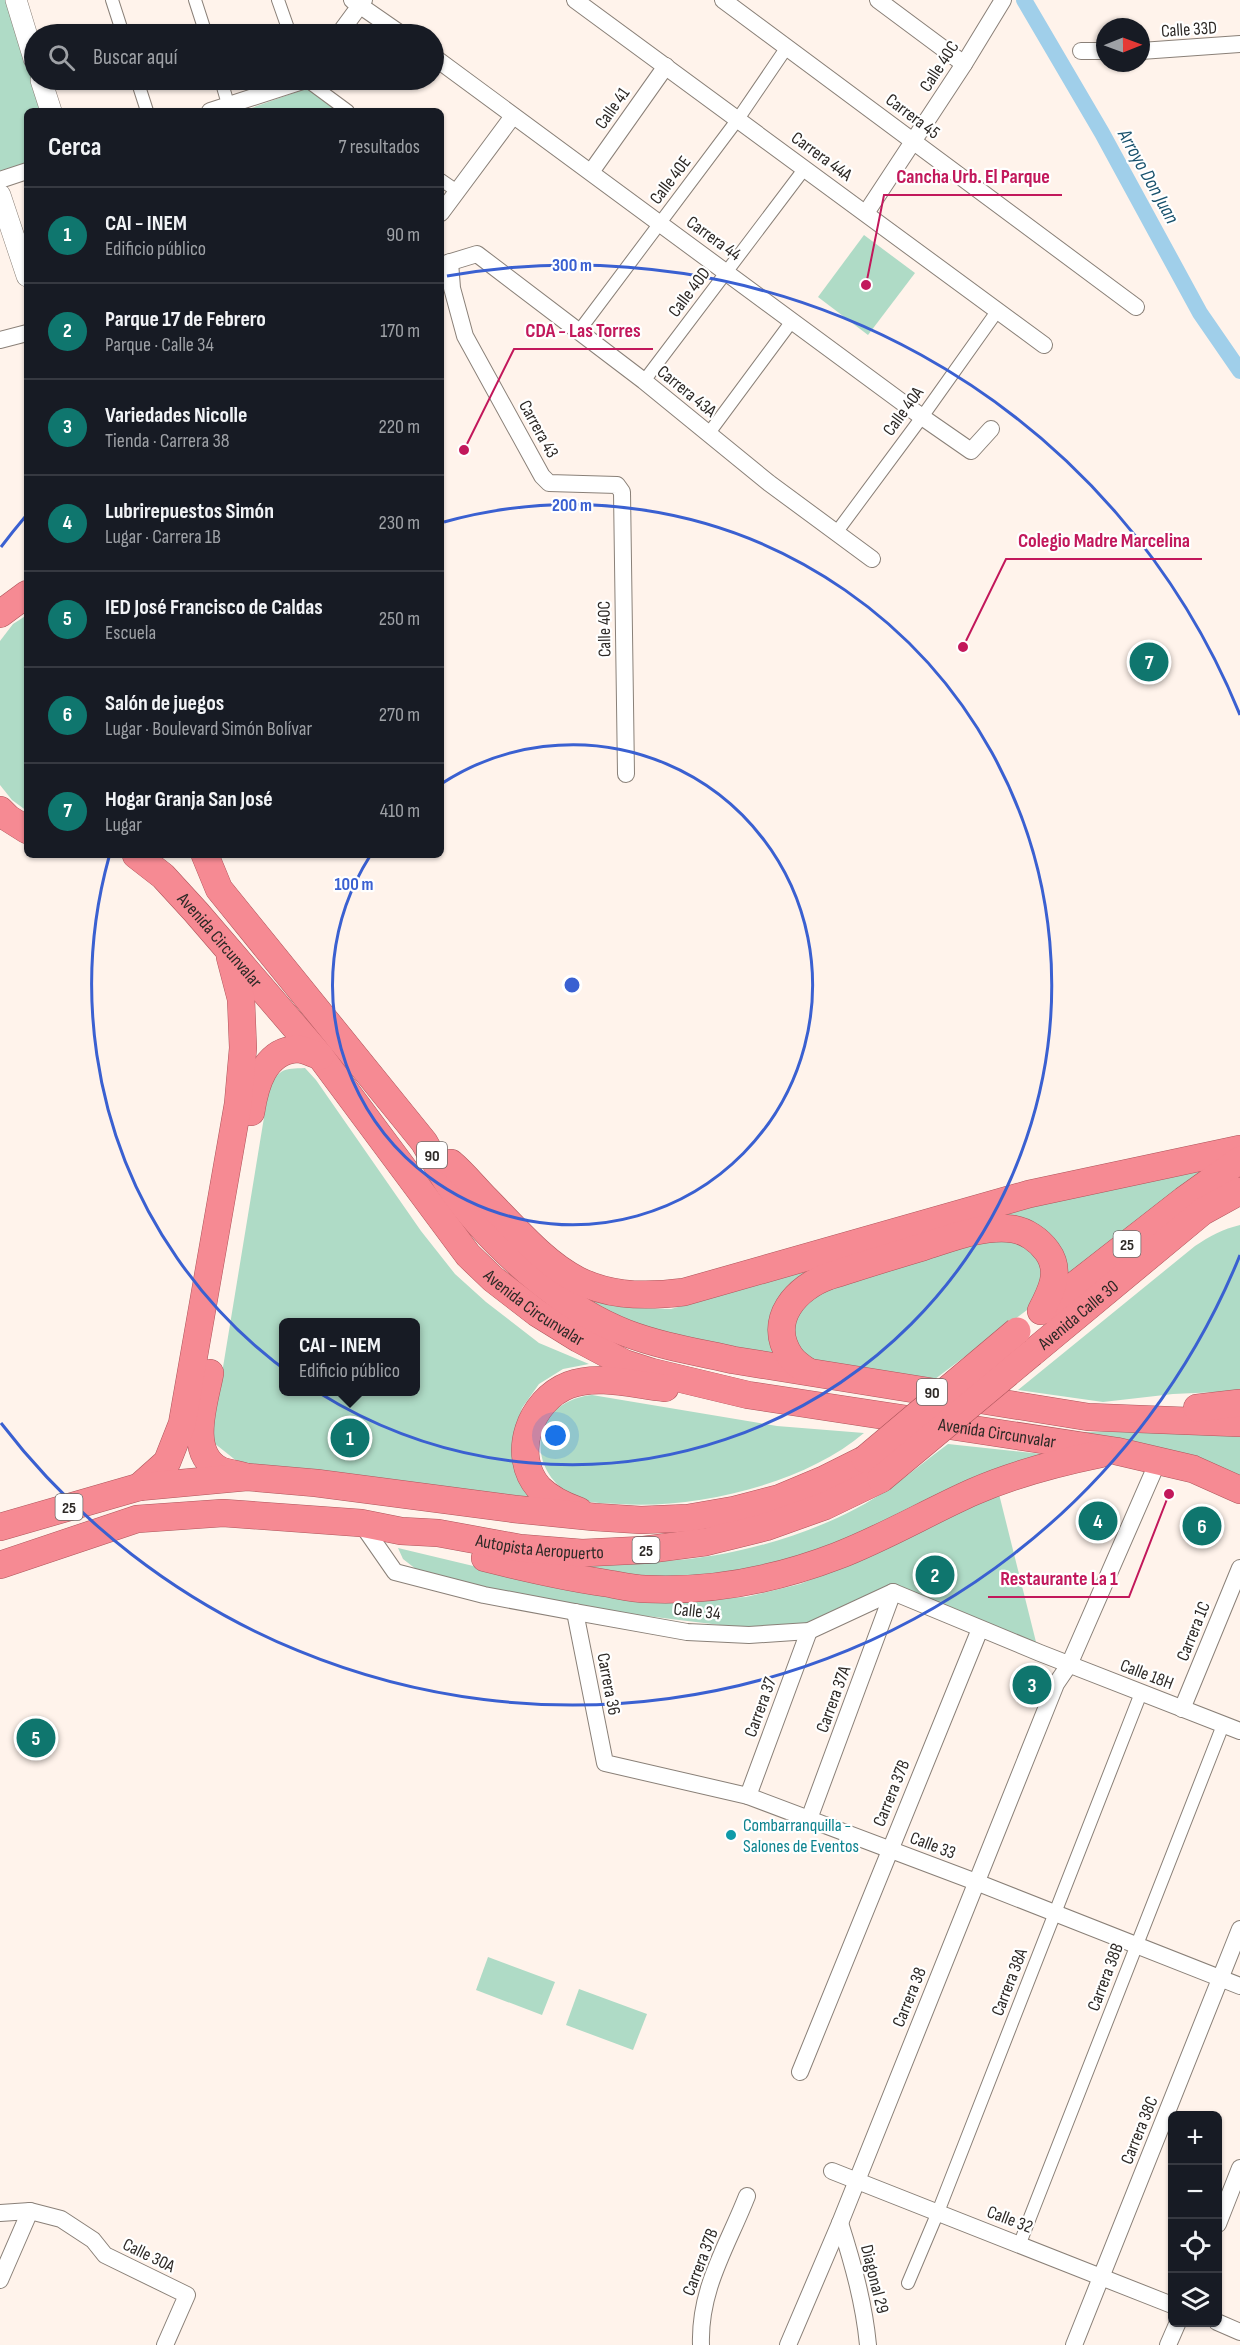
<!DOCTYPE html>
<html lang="es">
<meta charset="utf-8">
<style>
body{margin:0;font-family:"Sofia Sans Condensed",sans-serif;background:#20242c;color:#f1f3f6}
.controls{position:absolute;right:18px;bottom:18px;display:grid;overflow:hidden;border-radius:9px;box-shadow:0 2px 4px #0004}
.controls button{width:54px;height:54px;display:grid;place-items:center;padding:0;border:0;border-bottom:2px solid #363941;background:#171b24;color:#f1f3f6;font:30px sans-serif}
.compass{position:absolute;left:1096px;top:18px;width:54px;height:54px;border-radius:50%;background:#171b24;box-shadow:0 2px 4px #0004;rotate:89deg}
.you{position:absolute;left:556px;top:1436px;width:21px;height:21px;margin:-15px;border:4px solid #fff;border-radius:50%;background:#1a73e8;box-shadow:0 0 0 9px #1a73e833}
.badge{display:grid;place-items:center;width:39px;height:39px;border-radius:50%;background:#0f766e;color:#fff;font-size:20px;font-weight:700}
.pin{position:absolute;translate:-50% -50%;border:3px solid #fff;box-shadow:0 2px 6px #0006}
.popup{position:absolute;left:279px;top:1318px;width:141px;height:78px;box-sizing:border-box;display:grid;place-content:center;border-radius:9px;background:#171b24;filter:drop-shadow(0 2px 4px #0005);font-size:20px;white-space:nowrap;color:#9ea1a6}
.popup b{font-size:22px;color:#f1f3f6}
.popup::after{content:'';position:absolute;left:50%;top:100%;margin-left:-12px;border:12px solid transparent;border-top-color:#171b24}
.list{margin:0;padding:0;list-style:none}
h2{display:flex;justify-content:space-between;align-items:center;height:78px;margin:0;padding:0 24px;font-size:26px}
h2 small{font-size:20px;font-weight:400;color:#9ea1a6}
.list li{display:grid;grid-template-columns:39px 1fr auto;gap:18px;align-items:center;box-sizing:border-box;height:96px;padding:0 24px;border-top:2px solid #363941}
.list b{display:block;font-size:22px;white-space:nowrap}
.list p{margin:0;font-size:20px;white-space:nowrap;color:#9ea1a6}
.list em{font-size:20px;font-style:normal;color:#9ea1a6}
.icon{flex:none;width:33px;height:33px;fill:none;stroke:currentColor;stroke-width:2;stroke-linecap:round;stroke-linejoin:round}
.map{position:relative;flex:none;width:1240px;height:2345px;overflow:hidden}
.search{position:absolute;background:#171b24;box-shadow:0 2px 4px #0004;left:24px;top:24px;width:420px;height:66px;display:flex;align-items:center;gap:15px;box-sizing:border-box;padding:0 21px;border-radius:33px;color:#9ea1a6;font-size:22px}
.panel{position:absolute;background:#171b24;box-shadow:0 2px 4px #0004;left:24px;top:108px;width:420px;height:750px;border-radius:9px}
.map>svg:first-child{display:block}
.green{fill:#afdbc6;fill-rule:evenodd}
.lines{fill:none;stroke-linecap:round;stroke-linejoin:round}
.canal{stroke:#a0cfea;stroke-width:16}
.pedestrian-casing{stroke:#8a8078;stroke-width:14}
.minor-casing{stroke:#8a8078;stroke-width:18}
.tertiary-casing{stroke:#8a8078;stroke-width:22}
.trunk-casing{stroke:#ae555b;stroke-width:28}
.pedestrian{stroke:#fff;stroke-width:12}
.minor{stroke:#fff;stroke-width:16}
.tertiary{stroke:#fff;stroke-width:21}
.trunk{stroke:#f68a93;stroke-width:27}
.trunk-bridge-casing{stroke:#ae555b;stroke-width:28;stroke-linecap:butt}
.trunk-bridge{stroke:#f68a93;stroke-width:27}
.ring{fill:none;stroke:#3a60d1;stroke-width:3}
.culture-dot{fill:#0f9aa8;stroke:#fff;stroke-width:2}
.labels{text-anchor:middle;stroke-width:4.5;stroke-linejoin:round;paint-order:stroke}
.shield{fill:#fff;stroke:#6c6967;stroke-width:1.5}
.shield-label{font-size:16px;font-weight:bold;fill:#2d2926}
.street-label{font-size:18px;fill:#2d2926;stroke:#fff}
.culture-label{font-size:18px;fill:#0d838f;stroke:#fff;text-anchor:start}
.water-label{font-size:20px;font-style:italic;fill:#19526d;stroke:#fff}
.centre{fill:#3a60d1;stroke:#fff;stroke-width:3}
.ring-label{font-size:18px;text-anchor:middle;font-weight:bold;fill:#3a60d1;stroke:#fff;stroke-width:4.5;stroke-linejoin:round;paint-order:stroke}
.leader{fill:none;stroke:#c2185b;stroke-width:2}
.callout-dot{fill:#c2185b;stroke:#fff;stroke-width:2}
.callout-label{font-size:20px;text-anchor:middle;font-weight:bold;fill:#c2185b;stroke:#fff;stroke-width:4.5;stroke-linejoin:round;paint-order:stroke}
</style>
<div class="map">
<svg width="1240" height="2345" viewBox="0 0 1240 2345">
<rect width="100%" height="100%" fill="#fff3eb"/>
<g class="green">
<polygon points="0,0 16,0 34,59 34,80 51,111 27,111 27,171 0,180"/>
<polygon points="308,88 339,111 243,111"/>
<polygon points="864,235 915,273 868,335 818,297"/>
<polygon points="27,615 27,811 12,800 0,785 0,641 13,624"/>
<path d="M305,1068L316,1080L421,1231L455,1274L486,1302L539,1343L589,1364L563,1369L539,1384L522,1408L514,1438L536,1502L243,1466L214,1443V1422L269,1087C281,1068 283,1069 305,1068ZM284,1322H416V1392H284Z"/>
<polygon points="1214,1166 1061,1288 1063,1274 997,1213"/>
<path d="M1240,1225V1391L1173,1394L1103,1402L1018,1390L1195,1246C1210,1236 1223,1229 1240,1225Z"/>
<path d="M1003,1239L1022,1244L1037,1255L1044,1279L1035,1304L935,1379L821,1363C795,1354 787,1327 803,1304C807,1299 814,1295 818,1291L980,1240Z"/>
<polygon points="828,1264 800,1281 784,1357 661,1333 591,1304 594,1300 638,1308 671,1309"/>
<path d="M592,1395L777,1426L864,1433C804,1484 697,1509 620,1504C605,1503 588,1504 575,1497C522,1470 532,1401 592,1395Z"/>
<polygon points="1120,1431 1240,1432 1240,1481 1059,1433"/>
<path d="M948,1444L1042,1454L817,1555L691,1581L577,1570L589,1557C614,1559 641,1562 666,1561C739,1557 830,1530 890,1488C910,1474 929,1458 948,1444Z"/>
<polygon points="999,1494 1038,1650 895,1585 855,1601 795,1628 753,1629 622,1613 492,1590 421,1573 403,1559 398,1548 528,1579 693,1600 746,1597 800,1584 849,1564"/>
<polygon points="488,1957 555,1982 542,2015 476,1990"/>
<polygon points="579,1989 647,2014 633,2050 566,2025"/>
</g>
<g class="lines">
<polyline class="canal" points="1024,0 1102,133 1200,313 1240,371"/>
<g class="pedestrian-casing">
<g id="pedestrian">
<polyline points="112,0 123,34"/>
<polyline points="195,0 206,34"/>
<polyline points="278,0 290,34"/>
<polyline points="137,80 147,111"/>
<polyline points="221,80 230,111"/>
<polyline points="306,80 348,111"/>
<polyline points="441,180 457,191"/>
<polyline points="579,331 738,119 787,47"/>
<polyline points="644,381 805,168"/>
<polyline points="709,433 792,321"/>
<polyline points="836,533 922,417 998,310"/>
<polyline points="1020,2243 1223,1725"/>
<polyline points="908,2283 938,2212 1141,1693"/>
</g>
</g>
<g class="minor-casing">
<g id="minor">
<polyline points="352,0 401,34"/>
<polyline points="575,0 1044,345"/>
<polyline points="723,0 1136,307"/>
<polyline points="878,0 964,64"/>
<polyline points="339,34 364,0"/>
<polyline points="1081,51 1105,51"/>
<polyline points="1141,51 1240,44"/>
<polyline points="434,57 922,417 971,451 991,429"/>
<polyline points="210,111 306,80"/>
<polyline points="591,172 666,66"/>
<polyline points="0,180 27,171"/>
<polyline points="441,213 513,116"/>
<polyline points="866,213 964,64 1003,0"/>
<polyline points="450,262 452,288 465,336 542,476 549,483 617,485 622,492 626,774"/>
<polyline points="441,265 477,254 644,381 769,483 872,559"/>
<polyline points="0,340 27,333"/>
<polyline points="361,1523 395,1572 484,1595 575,1612 687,1632 749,1635 809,1631 893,1592 1040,1653 1240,1731"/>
<polyline points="575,1612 605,1763 748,1796 976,1882 1240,1986"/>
<polyline points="1182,1709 1240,1568"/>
<polyline points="748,1796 809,1631"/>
<polyline points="809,1819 893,1592"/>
<polyline points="800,2072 980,1629"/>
<polyline points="832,2171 1172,2305"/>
<polyline points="0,2213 30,2211 61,2219 93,2240 105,2255 187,2295 165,2345"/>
<path d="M840,2223C853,2264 864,2303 868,2345"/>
<polyline points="1218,2224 1240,2168"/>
<polyline points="0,2280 30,2211"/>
<polyline points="1217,2322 1240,2332"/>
<path d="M701,2345C699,2289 727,2247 747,2196"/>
<polyline points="788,2345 840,2223 1056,1684 1069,1665 1159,1459"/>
<polyline points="1074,2345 1240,1929"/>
<polyline points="1168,2345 1178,2322"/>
</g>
</g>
<g class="tertiary-casing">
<g id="tertiary">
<polyline points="16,0 34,59"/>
<polyline points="41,80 51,111"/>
<polyline points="0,195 27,276"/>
</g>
</g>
<g class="trunk-casing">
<g id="trunk">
<polyline points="0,614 27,594"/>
<polyline points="0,810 8,818 27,830"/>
<path id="s1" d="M136,855L163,876L196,912L320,1056L468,1255L493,1279L537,1313L579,1339L624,1363L652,1372L748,1395L1116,1451L1193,1469L1240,1490"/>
<path d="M205,855L219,889L424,1142C432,1156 440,1171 449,1185C488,1243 561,1308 626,1333C660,1346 697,1352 733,1360L1088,1417L1240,1423"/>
<path d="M251,1112C255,1086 264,1051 297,1049C304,1049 313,1054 320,1056"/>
<path d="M451,1163C464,1174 475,1188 487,1200C554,1269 580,1305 684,1292L1029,1194L1240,1149"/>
<polyline points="1043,1310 1184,1200 1240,1160"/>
<path id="s2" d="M1032,1353L1202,1212L1240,1191"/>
<path d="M807,1371C801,1367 794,1362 790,1356C766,1320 797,1287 829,1276C861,1266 892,1256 923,1247C951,1238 983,1225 1013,1229C1026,1231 1039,1240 1047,1251C1062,1271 1051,1292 1041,1311"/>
<path d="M210,1373C205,1401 186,1453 220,1470C227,1473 236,1474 243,1476"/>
<polyline points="1197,1408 1240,1403"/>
<polyline points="139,1487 167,1462 182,1424 238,1104 243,1048 241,999 230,957"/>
<path d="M579,1511C565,1506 550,1499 539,1488C510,1455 530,1400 569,1385C598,1374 635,1385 665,1388"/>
<polyline points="0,1527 139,1487 247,1477 316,1483 514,1509 594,1517 641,1520 688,1518 734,1510 780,1498 823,1480 865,1459"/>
<path d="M485,1558C525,1568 564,1577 605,1583C618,1585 632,1589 646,1589C711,1592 777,1579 837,1556C884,1538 928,1512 973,1492C1014,1474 1056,1463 1100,1454"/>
<path id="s3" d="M0,1565L137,1519L223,1513L361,1523L401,1531L438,1533L520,1548L582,1553L644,1550L706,1542L766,1527L825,1506L881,1479"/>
</g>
</g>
<use href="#pedestrian" class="pedestrian"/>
<use href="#minor" class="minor"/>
<use href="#tertiary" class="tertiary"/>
<use href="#trunk" class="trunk"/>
<g class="trunk-bridge-casing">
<g id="trunk-bridge">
<polyline points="865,1459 1017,1331"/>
<polyline points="881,1479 1032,1353"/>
</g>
</g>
<use href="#trunk-bridge" class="trunk-bridge"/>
</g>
<g class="ring">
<path d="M441 784A240 240 0 1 1 370 856"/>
<path d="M444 522A480 480 0 1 1 109 857"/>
<path d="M1240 1255A720 720 0 0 1 1 1423M1 547A720 720 0 0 1 25 517M447 276A720 720 0 0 1 1240 715"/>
</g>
<circle class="culture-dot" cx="731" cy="1835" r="6"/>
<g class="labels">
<g class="shield">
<rect x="417" y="1142" width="30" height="26" rx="4.5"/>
<rect x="1113.5" y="1231" width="27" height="26" rx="4.5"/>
<rect x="917" y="1379" width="30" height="26" rx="4.5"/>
<rect x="55.5" y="1494" width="27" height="26" rx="4.5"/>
<rect x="632.5" y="1537" width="27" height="26" rx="4.5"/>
</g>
<g class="shield-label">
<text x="432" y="1161">90</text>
<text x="1127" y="1250">25</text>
<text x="932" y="1398">90</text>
<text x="69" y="1513">25</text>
<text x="646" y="1556">25</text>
</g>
<g class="street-label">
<text transform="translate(1189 29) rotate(-4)" y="6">Calle 33D</text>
<text transform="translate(939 66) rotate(-57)" y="6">Calle 40C</text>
<text transform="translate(612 108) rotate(-55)" y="6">Calle 41</text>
<text transform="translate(913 116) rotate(37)" y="6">Carrera 45</text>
<text transform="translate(822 156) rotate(36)" y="6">Carrera 44A</text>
<text transform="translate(670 180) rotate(-53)" y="6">Calle 40E</text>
<text transform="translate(714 238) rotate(36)" y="6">Carrera 44</text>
<text transform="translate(689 292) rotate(-53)" y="6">Calle 40D</text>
<text transform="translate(687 391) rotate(39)" y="6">Carrera 43A</text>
<text transform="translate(903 411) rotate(-54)" y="6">Calle 40A</text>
<text transform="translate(539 429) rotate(61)" y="6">Carrera 43</text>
<text transform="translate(604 629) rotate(-91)" y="6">Calle 40C</text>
<text dy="6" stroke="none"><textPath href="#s1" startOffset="120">Avenida Circunvalar</textPath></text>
<text dy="6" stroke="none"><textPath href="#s1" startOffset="606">Avenida Circunvalar</textPath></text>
<text dy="6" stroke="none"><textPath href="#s2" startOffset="60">Avenida Calle 30</textPath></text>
<text dy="6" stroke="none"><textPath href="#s1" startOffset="1092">Avenida Circunvalar</textPath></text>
<text dy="6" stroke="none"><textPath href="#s3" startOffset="550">Autopista Aeropuerto</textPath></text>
<text transform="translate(697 1611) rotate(6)" y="6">Calle 34</text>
<text transform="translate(1193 1631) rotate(-68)" y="6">Carrera 1C</text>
<text transform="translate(1147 1674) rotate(21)" y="6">Calle 18H</text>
<text transform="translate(609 1684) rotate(79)" y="6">Carrera 36</text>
<text transform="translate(833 1699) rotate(-70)" y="6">Carrera 37A</text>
<text transform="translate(760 1707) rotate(-70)" y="6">Carrera 37</text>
<text transform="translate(891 1793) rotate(-68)" y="6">Carrera 37B</text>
<text transform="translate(933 1845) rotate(21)" y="6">Calle 33</text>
<text transform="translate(1105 1977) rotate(-69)" y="6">Carrera 38B</text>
<text transform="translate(1009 1982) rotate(-69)" y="6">Carrera 38A</text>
<text transform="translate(909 1997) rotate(-68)" y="6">Carrera 38</text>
<text transform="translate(1139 2130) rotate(-68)" y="6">Carrera 38C</text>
<text transform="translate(1010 2219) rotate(21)" y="6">Calle 32</text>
<text transform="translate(149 2255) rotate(26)" y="6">Calle 30A</text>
<text transform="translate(700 2262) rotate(-69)" y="6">Carrera 37B</text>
<text transform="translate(875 2279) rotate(76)" y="6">Diagonal 29</text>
</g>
<g class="culture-label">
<text x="743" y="1831">Combarranquilla -<tspan x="743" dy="21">Salones de Eventos</tspan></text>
</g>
<g class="water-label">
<text transform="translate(1149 176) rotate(61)" y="7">Arroyo Don Juan</text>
</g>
</g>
<circle cx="572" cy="985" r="9" class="centre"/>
<g class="ring-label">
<text x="572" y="271">300 m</text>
<text x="572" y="511">200 m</text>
<text x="354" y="890">100 m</text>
</g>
<path class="leader" d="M866 285L884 195H1062M464 450L514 349H653M963 647L1006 559H1202M1169 1494L1129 1597H988"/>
<g class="callout-dot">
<circle cx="866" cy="285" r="6"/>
<circle cx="464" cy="450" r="6"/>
<circle cx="963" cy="647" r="6"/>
<circle cx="1169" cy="1494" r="6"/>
</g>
<g class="callout-label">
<text x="973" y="183">Cancha Urb. El Parque</text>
<text x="583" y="337">CDA - Las Torres</text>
<text x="1104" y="547">Colegio Madre Marcelina</text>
<text x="1059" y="1585">Restaurante La 1</text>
</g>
</svg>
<div class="controls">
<button>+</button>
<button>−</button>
<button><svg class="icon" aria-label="locate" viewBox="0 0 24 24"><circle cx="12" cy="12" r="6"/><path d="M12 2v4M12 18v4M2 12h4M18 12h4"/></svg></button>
<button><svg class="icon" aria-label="layers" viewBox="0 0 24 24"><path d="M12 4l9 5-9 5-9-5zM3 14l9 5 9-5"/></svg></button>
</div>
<svg class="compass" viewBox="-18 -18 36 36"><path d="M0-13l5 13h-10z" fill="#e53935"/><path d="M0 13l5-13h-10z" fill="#9ea1a6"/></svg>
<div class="you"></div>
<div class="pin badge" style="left:350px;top:1438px">1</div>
<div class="popup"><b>CAI - INEM</b>Edificio público</div>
<div class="pin badge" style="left:935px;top:1575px">2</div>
<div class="pin badge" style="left:1032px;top:1685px">3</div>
<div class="pin badge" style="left:1098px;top:1521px">4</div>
<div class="pin badge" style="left:36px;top:1738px">5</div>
<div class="pin badge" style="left:1202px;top:1526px">6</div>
<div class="pin badge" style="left:1149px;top:662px">7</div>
<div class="search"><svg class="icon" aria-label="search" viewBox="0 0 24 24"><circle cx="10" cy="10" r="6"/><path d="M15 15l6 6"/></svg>Buscar aquí</div>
<section class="panel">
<h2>Cerca<small>7 resultados</small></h2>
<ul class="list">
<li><span class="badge">1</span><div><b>CAI - INEM</b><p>Edificio público</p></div><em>90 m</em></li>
<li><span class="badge">2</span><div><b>Parque 17 de Febrero</b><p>Parque · Calle 34</p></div><em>170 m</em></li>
<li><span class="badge">3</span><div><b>Variedades Nicolle</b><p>Tienda · Carrera 38</p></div><em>220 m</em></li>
<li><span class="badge">4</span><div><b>Lubrirepuestos Simón</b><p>Lugar · Carrera 1B</p></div><em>230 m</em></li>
<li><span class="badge">5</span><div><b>IED José Francisco de Caldas</b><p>Escuela</p></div><em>250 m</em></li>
<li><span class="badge">6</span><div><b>Salón de juegos</b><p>Lugar · Boulevard Simón Bolívar</p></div><em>270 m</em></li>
<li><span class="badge">7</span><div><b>Hogar Granja San José</b><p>Lugar</p></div><em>410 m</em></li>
</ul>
</section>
</div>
